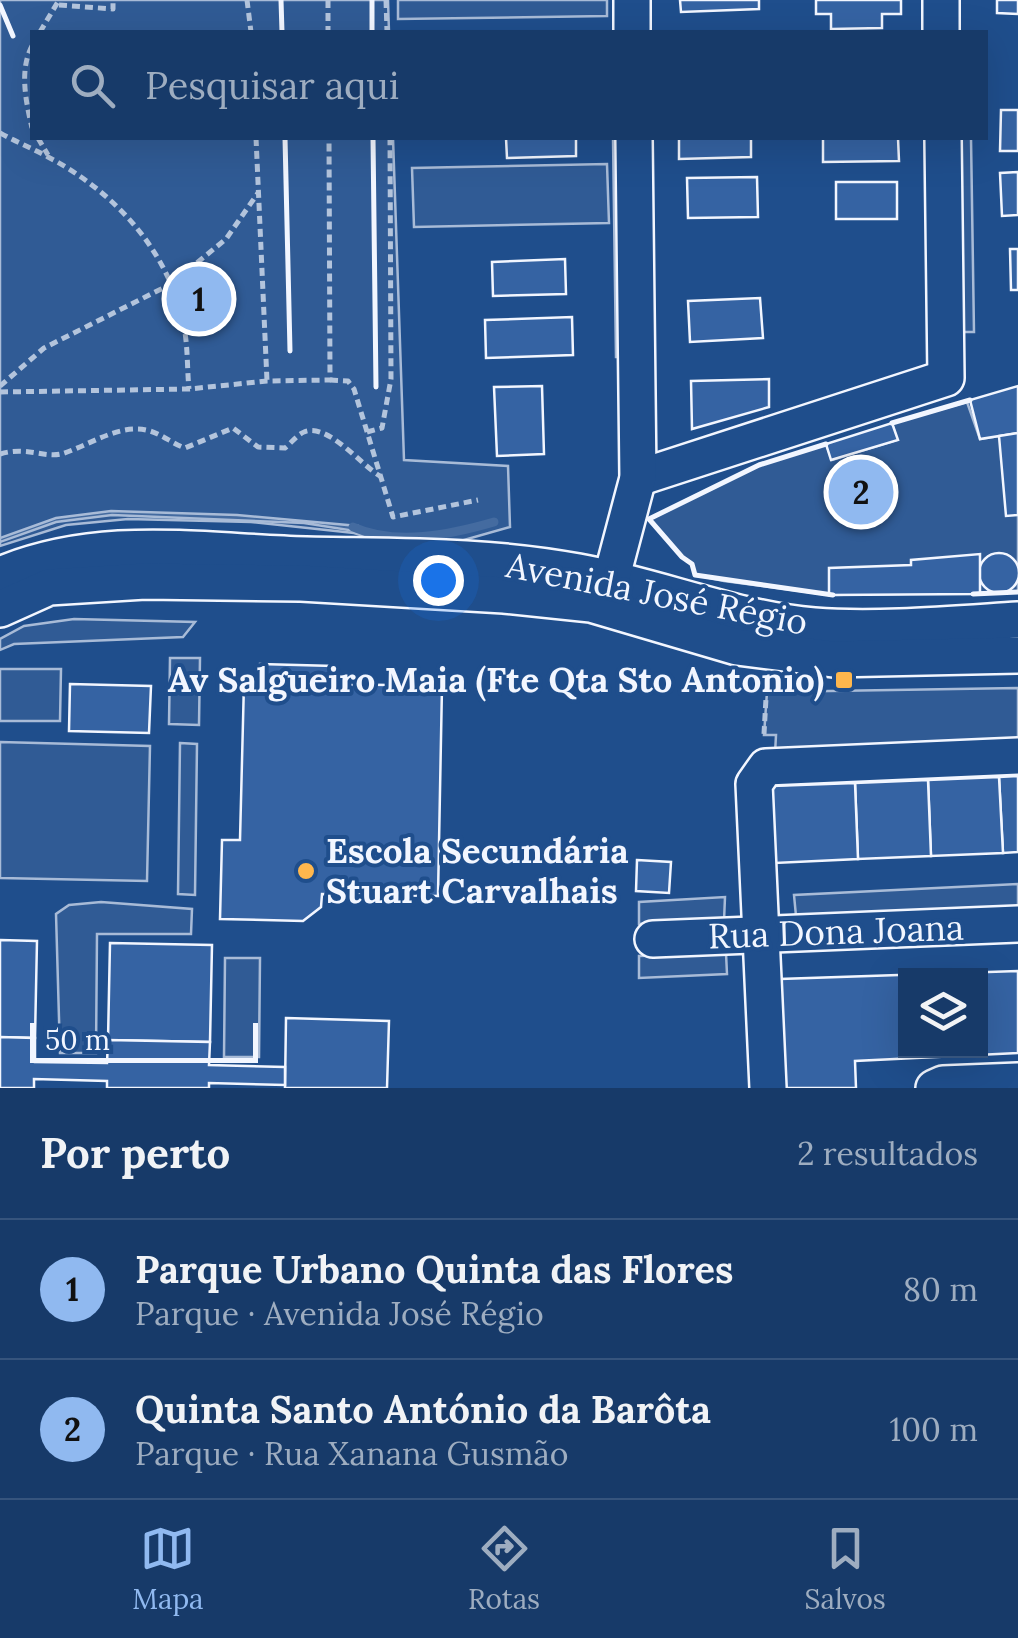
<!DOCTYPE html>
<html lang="pt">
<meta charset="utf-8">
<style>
body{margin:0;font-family:Lora,serif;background:#244571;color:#f1f3f6}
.controls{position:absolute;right:30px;bottom:30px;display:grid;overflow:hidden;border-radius:0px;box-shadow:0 10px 40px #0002}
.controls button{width:90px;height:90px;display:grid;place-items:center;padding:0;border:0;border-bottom:2px solid #36547d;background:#173a69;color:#f1f3f6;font:50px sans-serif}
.scale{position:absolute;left:30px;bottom:25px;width:228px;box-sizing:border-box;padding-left:10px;border:5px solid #f2f6ff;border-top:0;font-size:28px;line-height:35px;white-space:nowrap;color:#f2f6ff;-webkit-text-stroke:8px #1f4e8c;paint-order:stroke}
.you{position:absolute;left:438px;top:580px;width:35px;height:35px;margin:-25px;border:8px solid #fff;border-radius:50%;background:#1a73e8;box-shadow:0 0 0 15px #1a73e833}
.badge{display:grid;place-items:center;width:65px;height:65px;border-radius:50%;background:#90b9f0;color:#111;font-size:32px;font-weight:700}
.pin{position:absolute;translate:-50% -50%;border:5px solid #fff;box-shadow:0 2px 10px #0006}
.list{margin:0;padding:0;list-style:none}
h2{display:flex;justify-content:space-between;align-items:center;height:130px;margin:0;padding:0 40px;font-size:42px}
h2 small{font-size:32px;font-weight:400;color:#9eadc0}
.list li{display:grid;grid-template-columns:65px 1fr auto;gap:30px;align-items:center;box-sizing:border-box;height:140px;padding:0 40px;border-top:2px solid #36547d}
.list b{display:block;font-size:38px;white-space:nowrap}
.list p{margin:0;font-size:32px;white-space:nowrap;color:#9eadc0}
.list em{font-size:32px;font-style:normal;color:#9eadc0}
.icon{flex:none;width:55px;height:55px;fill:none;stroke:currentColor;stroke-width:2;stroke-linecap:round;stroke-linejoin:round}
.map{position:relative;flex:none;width:1018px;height:1088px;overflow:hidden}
.search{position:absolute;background:#173a69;box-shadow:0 10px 40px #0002;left:30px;right:30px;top:30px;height:110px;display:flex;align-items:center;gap:25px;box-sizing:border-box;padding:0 35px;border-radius:0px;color:#9eadc0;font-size:38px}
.sheet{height:410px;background:#173a69}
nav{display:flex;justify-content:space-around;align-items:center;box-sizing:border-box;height:140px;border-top:2px solid #36547d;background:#173a69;font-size:28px;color:#9eadc0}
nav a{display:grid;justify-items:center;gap:5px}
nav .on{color:#90b9f0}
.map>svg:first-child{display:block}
.built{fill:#305b95;stroke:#a8bbd7;stroke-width:2.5}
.water{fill:#446ba0;stroke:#a8bbd7;stroke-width:2.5}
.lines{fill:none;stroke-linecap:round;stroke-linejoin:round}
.stream{stroke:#446ba0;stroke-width:9}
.building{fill:#3563a3;stroke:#f2f6ff;stroke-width:2.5;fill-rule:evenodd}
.minor-casing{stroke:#f2f6ff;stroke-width:40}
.path{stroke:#b3c4dc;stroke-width:5;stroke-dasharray:8 5;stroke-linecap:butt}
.minor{stroke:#1f4e8c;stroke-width:35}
.wall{stroke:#f2f6ff;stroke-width:5}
.poi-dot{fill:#ffb74d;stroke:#1f4e8c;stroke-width:4}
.labels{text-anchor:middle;stroke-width:8;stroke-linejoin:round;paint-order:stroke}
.street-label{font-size:35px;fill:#f2f6ff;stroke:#1f4e8c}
.poi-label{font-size:35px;font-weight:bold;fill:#f2f6ff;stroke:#1f4e8c;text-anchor:end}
</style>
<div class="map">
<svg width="1018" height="1088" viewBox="0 0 1018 1088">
<rect width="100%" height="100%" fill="#1f4e8c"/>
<g class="built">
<polygon points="0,0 388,0 389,32 32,32 32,138 393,138 404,460 508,466 510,527 457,542 370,538 354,533 251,522 128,519 66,525 0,546"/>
<polygon points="398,0 607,0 607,16 398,19"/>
<polygon points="613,138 623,138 628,357 616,357"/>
<polygon points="959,138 971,138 974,332 962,332"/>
<polygon points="607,164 609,223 414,227 412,168"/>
<polygon points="967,402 980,439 1018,433 1018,592 829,595 724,581 695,575 692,564 682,557 649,519 759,465 826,444 832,460 897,440 892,423"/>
<polygon points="74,619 195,622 183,637 14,644 0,650 0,639 24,626"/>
<polygon points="170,658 200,658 199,725 169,724"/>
<polygon points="0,669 61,669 60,721 0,721"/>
<polygon points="1018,688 1018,741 775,754 776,735 764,735 767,692"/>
<polygon points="0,742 150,746 147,881 0,878"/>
<polygon points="180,743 197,744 195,895 178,894"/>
<polygon points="1018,884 1018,906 796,916 794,895"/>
<polygon points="725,897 724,921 639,924 639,902"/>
<polygon points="101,902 192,909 191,934 97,934 96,1053 60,1053 56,914 69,905"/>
<polygon points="726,953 727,974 639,978 639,956"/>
<polygon points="225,958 260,958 259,1057 224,1057"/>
</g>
<polygon class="water" points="111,511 237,515 358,526 361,532 304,523 112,515 56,522 0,542 0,538 56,518"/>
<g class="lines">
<path class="stream" d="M353,527C396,546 449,535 494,522"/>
</g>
<g class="building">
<polygon points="680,0 759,0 759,9 681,12"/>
<polygon points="816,0 901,0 901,14 882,14 882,28 831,29 831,14 816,14"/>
<polygon points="997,0 1018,0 1018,14 997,13"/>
<polygon points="1001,110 1018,110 1018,151 1000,151"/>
<polygon points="506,138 576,138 576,156 507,158"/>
<polygon points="679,138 751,138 751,157 679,159"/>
<polygon points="823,138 898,138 899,161 823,162"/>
<polygon points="1018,172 1018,215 1002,216 1000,173"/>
<polygon points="757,177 758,217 688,218 687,178"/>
<rect x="836" y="182" width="61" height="37"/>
<polygon points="1010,249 1018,249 1018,290 1011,290"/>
<polygon points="565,259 566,294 493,296 492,262"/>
<polygon points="760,298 763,338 690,342 688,301"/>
<polygon points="572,317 573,355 486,358 485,320"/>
<polygon points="769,379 769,407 692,429 691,381"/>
<polygon points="542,386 544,454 497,456 494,387"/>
<polygon points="1018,386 1018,433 980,439 970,400"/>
<polygon points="892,423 898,440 831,460 826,444"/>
<polygon points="1018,433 1018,515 1006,516 999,436"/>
<circle cx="999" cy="573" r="20"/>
<polygon points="980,554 980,594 829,595 829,568 911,565 911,560"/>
<polygon points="260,664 334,666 333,684 442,686 438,896 322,894 321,907 303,921 220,919 222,840 240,840 244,682 259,682"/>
<polygon points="70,684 151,686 149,733 69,731"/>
<polygon points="1018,776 1018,852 1003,853 999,777"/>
<polygon points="999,777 1003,853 931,856 928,780"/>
<polygon points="928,780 931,856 858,859 855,783"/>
<polygon points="855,783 858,859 775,863 772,786"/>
<polygon points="637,860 671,862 669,893 636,891"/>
<polygon points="0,940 37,941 35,1038 0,1037"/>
<polygon points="110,943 212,945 210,1042 108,1040"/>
<path d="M1018,971V1053L855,1061L856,1088H783L780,979ZM906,976H980V1050H906Z"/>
<polygon points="286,1018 389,1021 387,1088 285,1088"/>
<polygon points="0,1037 35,1038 35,1062 107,1063 108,1040 210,1042 209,1065 285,1067 285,1085 209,1083 209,1088 107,1088 107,1081 34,1079 34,1088 0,1088"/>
</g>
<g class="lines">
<g class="minor-casing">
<g id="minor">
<polyline points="632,0 632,32"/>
<polyline points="941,0 941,32"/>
<polyline points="638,478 946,378 943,138"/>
<path d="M0,575C101,533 200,552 306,555C397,557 488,555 578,572C657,586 734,619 814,626C876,631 955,624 1018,620"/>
<polyline points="611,580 638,478 634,138"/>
<polyline points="0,609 49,587 145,581 301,583 504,595 591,604 737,647 833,659 1018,655"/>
<polyline points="653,939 1018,924"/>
<polyline points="768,1088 754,784 766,767 1018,756"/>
<polyline points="934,1088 943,1084 1018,1081"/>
</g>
</g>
<g class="path">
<polyline points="247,0 251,32"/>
<polyline points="328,0 328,32"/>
<polyline points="386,0 387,32"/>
<polyline points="59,5 113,9 113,0"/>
<polyline points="40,32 59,0"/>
<path d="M32,46C19,70 26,102 32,128"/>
<path d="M0,133C16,142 32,148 48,157C115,192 170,252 184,327C188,347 187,369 189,389"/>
<polyline points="38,138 48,155"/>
<polyline points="256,138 267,381"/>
<polyline points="330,380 348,381 354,389 393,517 478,500"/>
<polyline points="0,386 44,348 171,284 226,239 258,193"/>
<polyline points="0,392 189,389 267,381 330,380 329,138"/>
<polyline points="367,432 382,428 391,379 390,138"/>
<path d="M0,454C26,446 44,458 61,454C89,446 120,422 150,431C163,435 173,444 185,448L233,428L258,447L285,448C290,444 298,434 304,432C327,422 361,465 380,476"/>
<polyline points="764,734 767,680"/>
</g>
<use href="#minor" class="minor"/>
<g class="wall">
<polyline points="281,0 282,32"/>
<polyline points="372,0 372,32"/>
<polyline points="0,5 13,36"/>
<polyline points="285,138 290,351"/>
<polyline points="373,138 376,387"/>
<polyline points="892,423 970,400"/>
<polyline points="826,444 759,465 649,519 682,557 692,564 695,575 833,595"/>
<polyline points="973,594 1018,592"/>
</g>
</g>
<g class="poi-dot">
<rect x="834" y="670" width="20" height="20" rx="5"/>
<circle cx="306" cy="871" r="10"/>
</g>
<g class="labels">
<g class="street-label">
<text transform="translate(657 594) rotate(11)" y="12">Avenida José Régio</text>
<text transform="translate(836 932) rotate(-2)" y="12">Rua Dona Joana</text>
</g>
<g class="poi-label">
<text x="824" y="692">Av Salgueiro Maia (Fte Qta Sto Antonio)</text>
<text x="326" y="863" text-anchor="start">Escola Secundária<tspan x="326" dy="40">Stuart Carvalhais</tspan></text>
</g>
</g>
</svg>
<div class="controls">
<button><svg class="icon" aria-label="layers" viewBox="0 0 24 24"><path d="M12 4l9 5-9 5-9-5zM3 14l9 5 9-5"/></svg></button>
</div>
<div class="scale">50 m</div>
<div class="you"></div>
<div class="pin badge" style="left:199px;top:299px">1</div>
<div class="pin badge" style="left:861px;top:492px">2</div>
<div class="search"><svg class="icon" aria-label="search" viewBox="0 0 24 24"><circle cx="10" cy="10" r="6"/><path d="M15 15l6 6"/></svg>Pesquisar aqui</div>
</div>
<section class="sheet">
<h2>Por perto<small>2 resultados</small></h2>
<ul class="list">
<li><span class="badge">1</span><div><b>Parque Urbano Quinta das Flores</b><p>Parque · Avenida José Régio</p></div><em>80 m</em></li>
<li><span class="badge">2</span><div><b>Quinta Santo António da Barôta</b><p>Parque · Rua Xanana Gusmão</p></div><em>100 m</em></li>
</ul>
</section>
<nav>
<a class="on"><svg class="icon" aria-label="map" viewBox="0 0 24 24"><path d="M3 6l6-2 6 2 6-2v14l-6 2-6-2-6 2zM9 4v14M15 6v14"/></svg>Mapa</a>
<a><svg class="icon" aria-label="directions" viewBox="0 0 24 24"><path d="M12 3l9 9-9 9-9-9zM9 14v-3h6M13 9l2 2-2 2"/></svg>Rotas</a>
<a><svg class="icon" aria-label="saved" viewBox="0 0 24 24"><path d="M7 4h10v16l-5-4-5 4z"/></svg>Salvos</a>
</nav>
